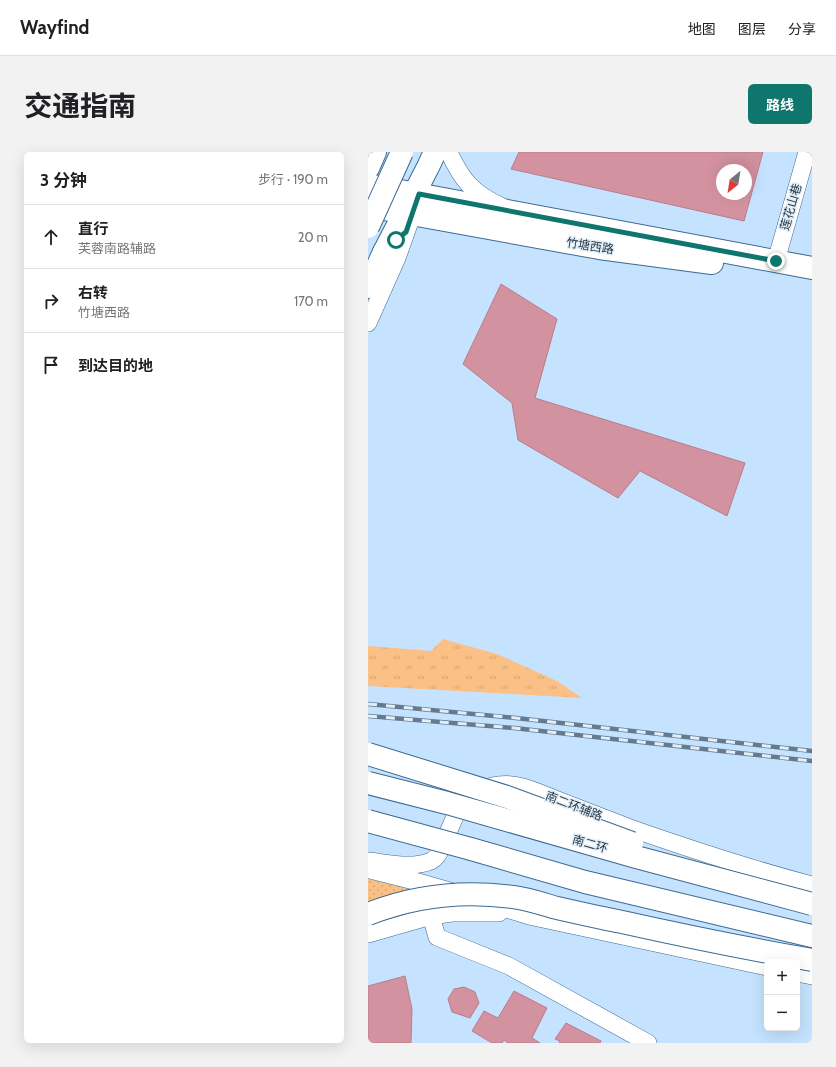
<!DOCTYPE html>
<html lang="zh">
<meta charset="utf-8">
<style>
body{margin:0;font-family:Cabin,"Noto Sans SC",sans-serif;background:#f2f2f2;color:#202124}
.controls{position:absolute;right:12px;bottom:12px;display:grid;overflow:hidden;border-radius:6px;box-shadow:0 4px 16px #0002}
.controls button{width:36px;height:36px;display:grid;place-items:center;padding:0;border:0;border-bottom:1px solid #e0e0e0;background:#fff;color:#202124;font:20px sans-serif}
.compass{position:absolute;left:348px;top:12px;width:36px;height:36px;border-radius:50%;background:#fff;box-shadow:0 4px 16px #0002;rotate:210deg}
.stop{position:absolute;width:12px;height:12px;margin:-9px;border:3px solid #0f766e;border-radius:50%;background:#fff}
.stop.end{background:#0f766e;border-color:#fff;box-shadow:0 1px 4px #0008}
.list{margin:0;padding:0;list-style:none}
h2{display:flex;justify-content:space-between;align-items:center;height:52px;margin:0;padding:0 16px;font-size:17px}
h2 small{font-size:13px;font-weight:400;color:#757577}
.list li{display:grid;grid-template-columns:26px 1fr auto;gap:12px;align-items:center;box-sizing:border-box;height:64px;padding:0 16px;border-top:1px solid #e0e0e0}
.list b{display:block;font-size:15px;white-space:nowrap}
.list p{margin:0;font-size:13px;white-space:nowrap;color:#757577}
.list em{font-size:13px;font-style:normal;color:#757577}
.icon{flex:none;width:22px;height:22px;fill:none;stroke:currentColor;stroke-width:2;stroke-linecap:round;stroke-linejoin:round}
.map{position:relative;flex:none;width:444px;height:891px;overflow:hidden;border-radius:6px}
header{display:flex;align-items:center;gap:24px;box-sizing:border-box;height:56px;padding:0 20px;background:#fff;border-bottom:1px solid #e0e0e0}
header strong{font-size:19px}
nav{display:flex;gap:22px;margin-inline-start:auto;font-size:14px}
.intro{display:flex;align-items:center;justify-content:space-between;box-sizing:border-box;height:96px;padding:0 24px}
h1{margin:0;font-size:28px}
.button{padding:10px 18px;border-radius:6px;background:#0f766e;color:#fff;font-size:14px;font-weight:700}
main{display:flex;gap:24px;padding:0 24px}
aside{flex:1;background:#fff;border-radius:6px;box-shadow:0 4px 16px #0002}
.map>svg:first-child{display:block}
.grass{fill:url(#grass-dots)}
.park{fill:url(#park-tufts)}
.building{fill:#d392a0;stroke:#bb7c8a;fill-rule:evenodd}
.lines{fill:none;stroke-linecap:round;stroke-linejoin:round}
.minor-casing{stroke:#3c6a91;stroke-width:18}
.major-casing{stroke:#3c6a91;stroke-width:24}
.highway-casing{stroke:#3c6a91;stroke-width:24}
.minor{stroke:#fff;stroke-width:17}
.major{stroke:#fff;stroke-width:22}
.highway{stroke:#fff;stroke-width:22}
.rail-casing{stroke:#637b90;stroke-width:4.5}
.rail{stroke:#e4eef6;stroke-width:3;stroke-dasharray:9;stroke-linecap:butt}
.major-bridge-casing{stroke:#3c6a91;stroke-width:24;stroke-linecap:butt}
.highway-bridge-casing{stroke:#3c6a91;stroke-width:24;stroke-linecap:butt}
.major-bridge{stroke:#fff;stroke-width:22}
.highway-bridge{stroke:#fff;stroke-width:22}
.route{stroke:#0f766e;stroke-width:5}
.labels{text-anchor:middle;stroke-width:3;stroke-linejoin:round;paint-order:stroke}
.street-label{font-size:12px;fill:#233748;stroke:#e4eef6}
</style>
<header>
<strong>Wayfind</strong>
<nav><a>地图</a><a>图层</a><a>分享</a></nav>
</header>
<div class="intro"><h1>交通指南</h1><a class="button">路线</a></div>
<main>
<aside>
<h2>3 分钟<small>步行 · 190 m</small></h2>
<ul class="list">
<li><svg class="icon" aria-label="ahead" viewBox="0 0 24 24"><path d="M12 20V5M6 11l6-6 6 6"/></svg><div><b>直行</b><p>芙蓉南路辅路</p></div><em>20 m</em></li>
<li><svg class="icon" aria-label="right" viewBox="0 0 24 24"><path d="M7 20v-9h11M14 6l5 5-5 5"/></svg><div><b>右转</b><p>竹塘西路</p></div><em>170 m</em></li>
<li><svg class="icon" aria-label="arrive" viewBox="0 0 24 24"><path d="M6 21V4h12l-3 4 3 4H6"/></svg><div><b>到达目的地</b></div></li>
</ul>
</aside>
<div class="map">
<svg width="444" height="891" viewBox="0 0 444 891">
<defs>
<pattern id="grass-dots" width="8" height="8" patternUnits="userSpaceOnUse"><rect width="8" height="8" fill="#fbc085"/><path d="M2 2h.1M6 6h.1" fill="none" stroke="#d7a674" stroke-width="1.8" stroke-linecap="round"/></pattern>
<pattern id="park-tufts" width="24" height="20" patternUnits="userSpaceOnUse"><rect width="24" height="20" fill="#fbc085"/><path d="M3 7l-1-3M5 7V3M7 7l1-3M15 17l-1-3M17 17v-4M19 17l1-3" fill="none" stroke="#d7a674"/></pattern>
</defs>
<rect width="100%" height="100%" fill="#c5e3fe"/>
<polygon class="grass" points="0,727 45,737 0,753"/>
<polygon class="park" points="75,487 129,502 189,529 214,546 0,534 0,494 63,499"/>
<g class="building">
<path d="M151,0H395L376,69L143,17ZM354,18H378V42H354Z"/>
<polygon points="133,132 189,167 167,246 377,311 359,364 272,319 250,346 150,288 144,251 95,212"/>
<polygon points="37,824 44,857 43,891 0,891 0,834"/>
<polygon points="96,835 107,840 111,851 102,866 84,860 80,847 86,837"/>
<polygon points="146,839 179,856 164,886 172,891 140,891 136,888 134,891 124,891 104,879 116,859 130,866"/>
<polygon points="198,871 233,889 232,891 191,891 192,889 187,887"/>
</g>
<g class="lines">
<g class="minor-casing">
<g id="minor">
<path d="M81,0C93,27 105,42 133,54"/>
<polyline points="408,109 439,0"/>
<polyline points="0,171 29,106 45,61"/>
<path d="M0,709C20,711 44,717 63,709C69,706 73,698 75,692C90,660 91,639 131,633C152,630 173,642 192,649C215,658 239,667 262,676C322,697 383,717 444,733"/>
<polyline points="2,718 50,730 85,740"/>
<polyline points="110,748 161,764 399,815"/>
<polyline points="63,764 69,785 141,814 280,891"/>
<polyline points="0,782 63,764 84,761 131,761"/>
<polyline points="429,821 444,824"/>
</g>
</g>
<g class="major-casing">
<g id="major">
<polyline points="0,16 7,0"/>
<polyline points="0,33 444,116"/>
<polyline points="0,54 231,96 344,111"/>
<polyline points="16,100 60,15 67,0"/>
</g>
</g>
<g class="highway-casing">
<g id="highway">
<polyline points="0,135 16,100"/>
<polyline points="103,697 217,730 444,784"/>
</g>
</g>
<use href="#minor" class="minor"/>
<use href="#major" class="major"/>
<use href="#highway" class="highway"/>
<g class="rail-casing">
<g id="rail">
<polyline points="0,552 148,566 444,599"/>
<polyline points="0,564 146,576 444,609"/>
</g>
</g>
<use href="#rail" class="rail"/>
<g class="major-bridge-casing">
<polyline id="major-bridge" points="0,75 34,0"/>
</g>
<g class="highway-bridge-casing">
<g id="highway-bridge">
<polyline points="0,602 139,645 264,691"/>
<polyline points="0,631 79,651 268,705 444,752"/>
<polyline points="0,669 103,697"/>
<path d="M0,762C48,743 94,738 145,745C160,747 175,752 189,756C211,761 233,766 254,770C317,784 381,797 444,808"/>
</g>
</g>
<use href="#major-bridge" class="major-bridge"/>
<use href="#highway-bridge" class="highway-bridge"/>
</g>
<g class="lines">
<polyline class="route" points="28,88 38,80 51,42 408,109"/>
</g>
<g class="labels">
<g class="street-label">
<text transform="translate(423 55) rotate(-74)" y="4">莲花山巷</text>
<text transform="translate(222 94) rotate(9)" y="4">竹塘西路</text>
<text transform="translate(206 654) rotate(21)" y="4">南二环辅路</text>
<text transform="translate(222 692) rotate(16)" y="4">南二环</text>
</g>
</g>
</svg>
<div class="controls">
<button>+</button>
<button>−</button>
</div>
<svg class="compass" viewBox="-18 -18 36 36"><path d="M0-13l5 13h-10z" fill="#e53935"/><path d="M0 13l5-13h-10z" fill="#757577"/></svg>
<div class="stop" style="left:28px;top:88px"></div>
<div class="stop end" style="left:408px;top:109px"></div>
</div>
</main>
